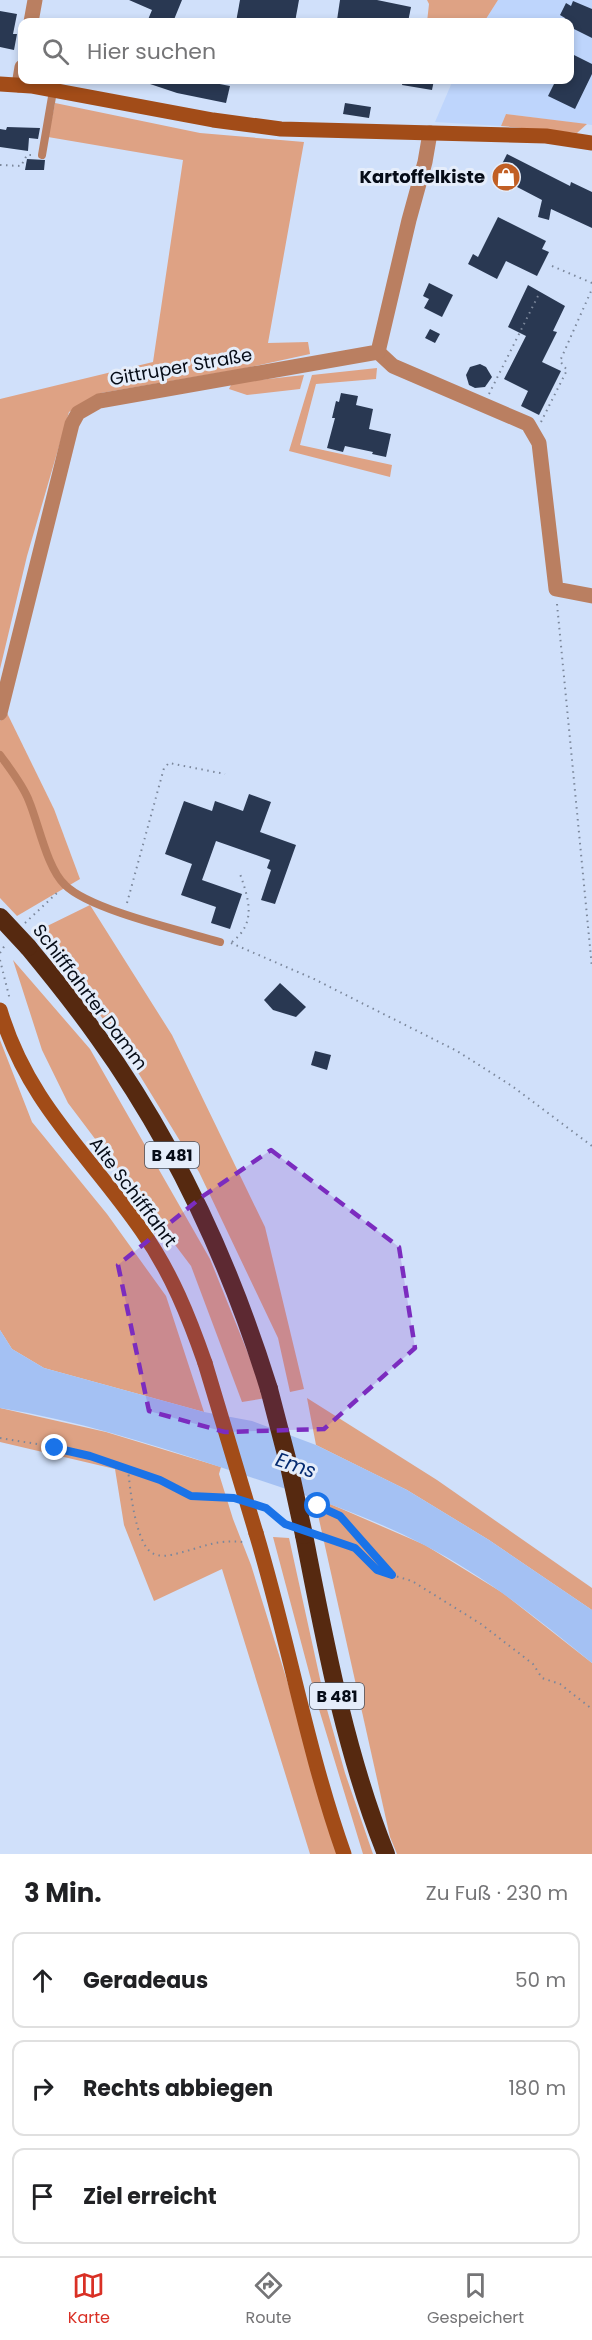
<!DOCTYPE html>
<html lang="de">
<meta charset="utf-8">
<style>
body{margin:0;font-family:Poppins,sans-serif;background:#f6f6f6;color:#202124}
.stop{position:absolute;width:18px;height:18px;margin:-14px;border:4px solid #1a73e8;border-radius:50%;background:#fff}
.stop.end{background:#1a73e8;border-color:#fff;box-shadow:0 2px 6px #0008}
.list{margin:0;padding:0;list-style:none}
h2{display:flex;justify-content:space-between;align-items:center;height:78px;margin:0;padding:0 24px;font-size:26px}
h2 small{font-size:20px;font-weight:400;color:#757577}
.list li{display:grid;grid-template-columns:39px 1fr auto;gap:18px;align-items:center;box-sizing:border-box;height:96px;margin:0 12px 12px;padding:0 12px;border:2px solid #e0e0e0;border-radius:12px}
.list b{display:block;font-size:22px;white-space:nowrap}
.list em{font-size:20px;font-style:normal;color:#757577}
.icon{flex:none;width:33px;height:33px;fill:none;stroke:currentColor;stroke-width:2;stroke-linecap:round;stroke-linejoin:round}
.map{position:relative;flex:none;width:592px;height:1854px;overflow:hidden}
.search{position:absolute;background:#fff;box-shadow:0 3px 9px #0003;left:18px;right:18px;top:18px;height:66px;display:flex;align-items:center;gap:15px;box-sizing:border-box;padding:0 21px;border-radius:12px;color:#757577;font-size:22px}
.sheet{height:402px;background:#fff}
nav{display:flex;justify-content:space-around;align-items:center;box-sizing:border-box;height:84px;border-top:2px solid #e0e0e0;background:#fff;font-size:16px;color:#757577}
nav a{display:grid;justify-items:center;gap:3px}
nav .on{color:#d93025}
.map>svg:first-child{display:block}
.built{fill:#bed5fc}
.green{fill:#dea284}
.water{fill:#a4c1f3}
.building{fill:#293852}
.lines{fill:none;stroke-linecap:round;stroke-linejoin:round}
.path{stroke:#7b879b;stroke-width:2;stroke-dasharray:1.5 4.5;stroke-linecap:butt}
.lane{stroke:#ba7f61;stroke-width:8}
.street{stroke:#ba7f61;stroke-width:15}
.secondary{stroke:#a24c18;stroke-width:15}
.highway{stroke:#562910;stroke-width:18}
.secondary-bridge{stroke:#a24c18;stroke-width:15}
.highway-bridge{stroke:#562910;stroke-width:18}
.route{stroke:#1a73e8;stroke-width:8}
.marked{fill:#7b2cbf;fill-opacity:0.2;stroke:#7b2cbf;stroke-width:4.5;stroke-dasharray:12 8;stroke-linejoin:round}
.labels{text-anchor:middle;stroke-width:6;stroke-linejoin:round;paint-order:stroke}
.shield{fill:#e5edfa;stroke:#49505b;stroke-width:1.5}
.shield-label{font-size:16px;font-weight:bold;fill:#060c17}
.poi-label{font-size:18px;font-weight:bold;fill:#060c17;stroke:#e5edfa;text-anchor:end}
.street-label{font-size:18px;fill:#060c17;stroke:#e5edfa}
.water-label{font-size:20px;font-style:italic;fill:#042a70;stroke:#e5edfa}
</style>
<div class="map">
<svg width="592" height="1854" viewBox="0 0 592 1854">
<rect width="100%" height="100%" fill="#d0e0fa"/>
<polygon class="built" points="498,0 592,0 592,125 506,114 501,126 435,122 453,80 570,80 570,22 484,22"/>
<g class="green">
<polygon points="427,0 498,0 484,22 427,22 429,4"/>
<polygon points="55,103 200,133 304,142 268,343 308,342 310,354 241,369 101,393 69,412 27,556 0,669 0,399 153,362 183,160 48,137"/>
<polygon points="506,114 587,124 577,133 501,126"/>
<polygon points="377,368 376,379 316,384 300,445 392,465 390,477 289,451 312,375"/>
<polygon points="304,375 300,389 247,395 229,389 232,383"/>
<polygon points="7,713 54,809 80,879 17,916 0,898 0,721"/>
<polygon points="90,905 172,1035 265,1227 304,1389 290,1392 278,1338 199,1172 115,1035 37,931"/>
<polygon points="13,960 90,1049 210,1259 266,1398 242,1402 191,1266 68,1103 42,1050"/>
<polygon points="0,1040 32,1122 107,1214 166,1296 204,1412 44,1368 12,1349 0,1330"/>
<polygon points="307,1398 437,1480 592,1588 592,1610 489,1540 407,1490 316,1445"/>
<polygon points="0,1408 106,1432 221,1467 219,1474 233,1519 251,1565 341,1854 310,1854 222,1569 154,1601 124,1525 115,1469 0,1442"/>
<polygon points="314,1497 425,1545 503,1593 592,1663 592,1854 397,1854 390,1837"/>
<polygon points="273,1537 289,1538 326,1706 345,1773 373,1854 363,1854 318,1706"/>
</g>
<path class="water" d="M0,1330L12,1349L44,1368L204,1412L252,1421L316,1445L407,1490L489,1540L592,1610V1663C539,1620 485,1576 424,1545C359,1511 289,1490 220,1467C148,1443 75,1420 0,1408Z"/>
<g class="building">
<polygon points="129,0 182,0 173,22 147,22 152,10"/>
<polygon points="240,0 299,0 295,22 236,22"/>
<polygon points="340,0 377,0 411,7 408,22 349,22 337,20"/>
<polygon points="573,1 592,9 592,38 570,27 570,22 563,22 565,18 560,15 566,3 571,6"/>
<polygon points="0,11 17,14 13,34 17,34 14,50 0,47"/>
<polygon points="570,53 592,64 592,74 575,109 548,96 556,80 570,80"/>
<polygon points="144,80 199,80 230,86 226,103 177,93 144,82"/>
<polygon points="403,80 434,80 432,90 402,85"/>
<polygon points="345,103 371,107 369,118 343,114"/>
<polygon points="7,127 40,128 38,139 29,138 28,151 0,147 0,129 6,130"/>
<polygon points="507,154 570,186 571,182 592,192 592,228 551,209 549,220 538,217 542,200 496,176"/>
<polygon points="27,159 45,160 44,170 25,170"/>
<polygon points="498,217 546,241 542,249 549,252 537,276 506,261 497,279 468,264 473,254 478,257"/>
<polygon points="429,283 453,295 442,317 424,308 429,299 423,296"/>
<polygon points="528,285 565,306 553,331 557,332 542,362 561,371 539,415 521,406 528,391 504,379 526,336 508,327"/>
<polygon points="430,329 440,334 435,343 425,338"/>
<polygon points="480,364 486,367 492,377 485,387 475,388 469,385 466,375 470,367"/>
<polygon points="341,393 358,396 356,405 373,409 369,429 391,434 386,457 372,454 373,452 345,446 343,452 327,448 335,418 332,418 336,401 339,402"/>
<polygon points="249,794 271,802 260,832 296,845 275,904 261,900 271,870 267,868 270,860 216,841 202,880 242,894 230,929 211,923 216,907 181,895 192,864 165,854 184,801 212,811 215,801 243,811"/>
<polygon points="280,983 306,1007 296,1017 273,1010 264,1000"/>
<polygon points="315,1051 331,1055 327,1070 311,1065"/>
</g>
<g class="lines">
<g class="path">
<polyline points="0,165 21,166 27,155 32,155"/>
<polyline points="552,266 592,283"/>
<polyline points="489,394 539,294"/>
<polyline points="541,422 567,370 560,361 592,289"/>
<polyline points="557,604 592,968"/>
<polyline points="127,903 164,768 169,763 225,774"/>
<polyline points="25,923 58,892"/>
<path d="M232,942C258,922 248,897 239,871"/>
<polyline points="231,943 314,979 457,1051 512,1086 592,1146"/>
<polyline points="0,953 5,945"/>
<polyline points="0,960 10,1000"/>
<polyline points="0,1438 55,1447 90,1456 160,1480 191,1496 230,1498"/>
<path d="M128,1469C130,1488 135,1542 152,1553C158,1557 168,1556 175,1554C201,1548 216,1539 243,1542"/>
<polyline points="318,1506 340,1516 392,1575 412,1581 481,1624 533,1664 542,1678 560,1684 592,1709"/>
<polyline points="262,1507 286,1524"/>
<polyline points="320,1536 355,1548 377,1570 392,1575"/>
</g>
<g class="lane">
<polyline points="42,155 53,91"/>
<path d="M0,755C10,769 23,785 29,801C39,825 47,868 65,885C90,910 183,931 220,942"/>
</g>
<g class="street">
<polyline points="31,22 35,0"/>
<polyline points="19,85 22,67"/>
<polyline points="378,352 393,366 528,424 539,443 556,589 592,596"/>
<polyline points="0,713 72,424 78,413 99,401 378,352 409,220 425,162 430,133"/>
</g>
<g class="secondary">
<polyline points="0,84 31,86 213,120 281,129 546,136 592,143"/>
<path d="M0,1010C28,1104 89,1154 142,1231C171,1272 189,1317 205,1363"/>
<path d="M256,1533C288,1639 307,1750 344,1854"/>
</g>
<g class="highway">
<path d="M28,947C52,976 76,1006 98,1037C175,1144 230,1263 269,1389"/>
<path d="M304,1535C325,1642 345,1752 386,1854"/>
</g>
<polyline class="secondary-bridge" points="205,1363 256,1533"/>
<g class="highway-bridge">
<polyline points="0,917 28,947"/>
<polyline points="269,1389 289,1466 304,1535"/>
</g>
</g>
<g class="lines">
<polyline class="route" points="55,1448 90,1456 160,1480 191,1496 234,1498 266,1508 285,1524 355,1548 377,1570 392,1575 340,1516 318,1506"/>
</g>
<path class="marked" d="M271,1150L399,1247L415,1348L324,1429L225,1432L149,1411L118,1265L203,1196Z"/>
<defs>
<g id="shop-disc" transform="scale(1.5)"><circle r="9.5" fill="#c15f24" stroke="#e5edfa"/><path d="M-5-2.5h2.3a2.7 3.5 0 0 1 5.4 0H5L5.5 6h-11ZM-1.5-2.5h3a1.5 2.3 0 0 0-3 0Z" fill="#fff"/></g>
</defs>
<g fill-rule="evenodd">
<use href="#shop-disc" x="506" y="177"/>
</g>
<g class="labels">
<g class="shield">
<rect x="145" y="1142" width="54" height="26" rx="4.5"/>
<rect x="310" y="1683" width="54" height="26" rx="4.5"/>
</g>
<g class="shield-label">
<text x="172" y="1161">B 481</text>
<text x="337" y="1702">B 481</text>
</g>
<g class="poi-label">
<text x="485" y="183">Kartoffelkiste</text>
</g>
<g class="street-label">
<text transform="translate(181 367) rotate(-10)" y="6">Gittruper Straße</text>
<text transform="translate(90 997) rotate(53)" y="6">Schifffahrter Damm</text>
<text transform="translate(133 1192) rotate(53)" y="6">Alte Schifffahrt</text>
</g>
<g class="water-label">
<text transform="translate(296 1465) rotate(19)" y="7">Ems</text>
</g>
</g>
</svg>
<div class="stop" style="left:318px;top:1506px"></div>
<div class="stop end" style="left:55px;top:1448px"></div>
<div class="search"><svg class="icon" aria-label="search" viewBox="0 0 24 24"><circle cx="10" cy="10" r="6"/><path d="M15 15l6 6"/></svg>Hier suchen</div>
</div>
<section class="sheet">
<h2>3 Min.<small>Zu Fuß · 230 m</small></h2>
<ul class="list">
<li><svg class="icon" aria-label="ahead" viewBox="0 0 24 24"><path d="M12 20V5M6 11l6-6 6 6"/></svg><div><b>Geradeaus</b></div><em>50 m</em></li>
<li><svg class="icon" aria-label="right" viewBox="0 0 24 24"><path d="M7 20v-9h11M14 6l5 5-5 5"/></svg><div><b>Rechts abbiegen</b></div><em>180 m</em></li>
<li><svg class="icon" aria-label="arrive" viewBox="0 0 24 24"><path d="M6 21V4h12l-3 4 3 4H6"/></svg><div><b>Ziel erreicht</b></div></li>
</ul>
</section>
<nav>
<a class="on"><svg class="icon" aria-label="map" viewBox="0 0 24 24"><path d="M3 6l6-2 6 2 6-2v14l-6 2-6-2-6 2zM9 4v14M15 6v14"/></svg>Karte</a>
<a><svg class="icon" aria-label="directions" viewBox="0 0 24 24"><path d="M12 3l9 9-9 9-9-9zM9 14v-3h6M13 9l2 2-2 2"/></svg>Route</a>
<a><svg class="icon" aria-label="saved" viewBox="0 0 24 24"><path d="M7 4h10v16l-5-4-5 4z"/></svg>Gespeichert</a>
</nav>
